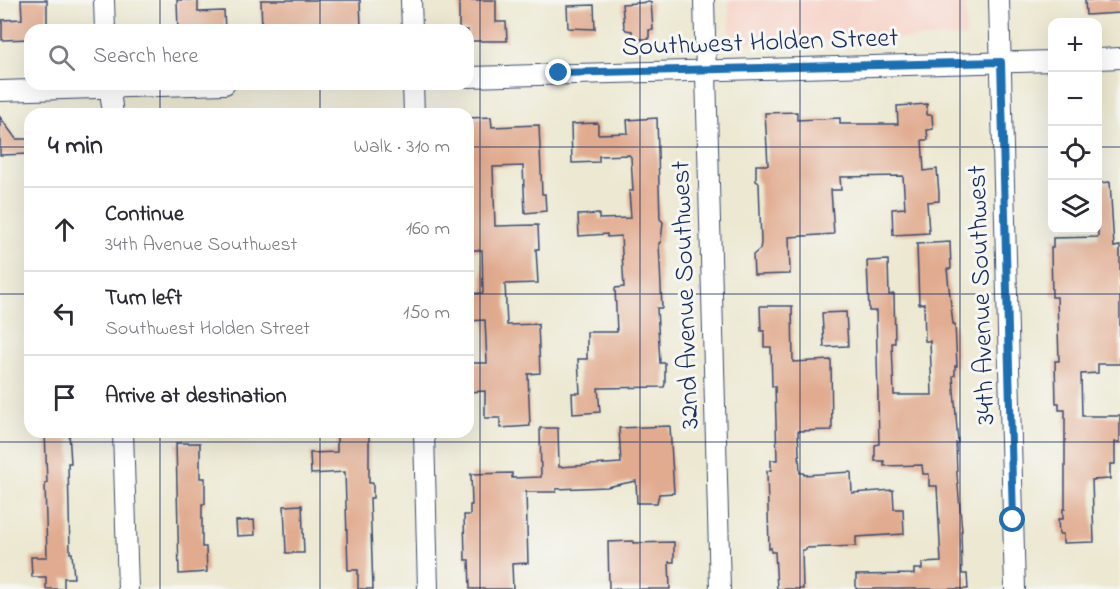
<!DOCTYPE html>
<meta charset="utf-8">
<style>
body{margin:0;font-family:"Indie Flower",sans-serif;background:#f2f2f3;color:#2b2b33}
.controls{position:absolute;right:18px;top:18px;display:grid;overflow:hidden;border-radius:12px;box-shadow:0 6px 24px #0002}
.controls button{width:54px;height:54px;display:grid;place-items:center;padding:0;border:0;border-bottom:2px solid #e1e1e2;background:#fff;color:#2b2b33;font:30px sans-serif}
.stop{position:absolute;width:18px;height:18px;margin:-14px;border:4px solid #1f6fb2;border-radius:50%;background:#fff}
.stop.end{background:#1f6fb2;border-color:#fff;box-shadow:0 2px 6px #0008}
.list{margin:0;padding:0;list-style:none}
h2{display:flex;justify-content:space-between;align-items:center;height:78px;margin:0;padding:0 24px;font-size:26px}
h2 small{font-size:20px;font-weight:400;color:#7c7c81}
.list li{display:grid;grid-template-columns:39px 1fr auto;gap:18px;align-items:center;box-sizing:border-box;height:84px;padding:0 24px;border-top:2px solid #e1e1e2}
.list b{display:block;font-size:22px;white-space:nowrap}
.list p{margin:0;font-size:20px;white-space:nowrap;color:#7c7c81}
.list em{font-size:20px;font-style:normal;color:#7c7c81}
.icon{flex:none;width:33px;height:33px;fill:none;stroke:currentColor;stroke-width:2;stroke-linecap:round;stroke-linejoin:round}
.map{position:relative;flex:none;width:1120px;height:589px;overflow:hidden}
.search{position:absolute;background:#fff;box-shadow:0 6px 24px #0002;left:24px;top:24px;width:450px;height:66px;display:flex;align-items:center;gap:15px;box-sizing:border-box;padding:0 21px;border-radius:18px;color:#7c7c81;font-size:22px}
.panel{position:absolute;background:#fff;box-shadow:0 6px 24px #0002;left:24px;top:108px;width:450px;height:330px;border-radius:18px}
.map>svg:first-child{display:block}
.built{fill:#f7d1c6}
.building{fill:#e1ab8f}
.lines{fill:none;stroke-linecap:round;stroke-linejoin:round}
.minor-casing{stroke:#3a4b6f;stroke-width:22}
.minor{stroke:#fff;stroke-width:20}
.route{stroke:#1f6fb2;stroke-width:8}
.grid{fill:none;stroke:#1b2f5e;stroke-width:1.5;stroke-opacity:0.55}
.labels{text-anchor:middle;stroke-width:6;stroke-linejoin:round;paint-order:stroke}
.street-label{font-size:27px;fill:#1b2f5e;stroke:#f6f6f2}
</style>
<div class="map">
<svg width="1120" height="589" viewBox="0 0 1120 589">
<rect width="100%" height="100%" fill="#f6f6f2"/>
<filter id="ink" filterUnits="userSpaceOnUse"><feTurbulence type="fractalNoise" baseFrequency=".0167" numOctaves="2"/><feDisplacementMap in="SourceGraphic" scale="12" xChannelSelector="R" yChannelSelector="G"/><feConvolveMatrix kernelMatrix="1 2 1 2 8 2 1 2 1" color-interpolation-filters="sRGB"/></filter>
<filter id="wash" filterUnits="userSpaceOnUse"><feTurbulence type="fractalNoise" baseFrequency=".008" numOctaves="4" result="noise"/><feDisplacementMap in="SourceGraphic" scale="24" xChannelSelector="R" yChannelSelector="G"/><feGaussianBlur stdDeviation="1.35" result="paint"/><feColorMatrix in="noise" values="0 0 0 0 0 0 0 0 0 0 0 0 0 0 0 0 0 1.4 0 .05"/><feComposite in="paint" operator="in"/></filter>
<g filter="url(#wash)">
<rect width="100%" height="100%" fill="#ece8d1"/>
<polygon class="built" points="729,0 965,0 966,37 741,43 730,34"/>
<g id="blocks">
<g class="building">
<polygon points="21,0 47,0 47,30 30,30 30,39 2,40 2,20 22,19"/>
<polygon points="177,0 198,0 198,12 224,11 225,30 178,30"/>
<polygon points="261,0 360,0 361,27 312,30 262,30"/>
<polygon points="459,0 496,0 496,22 506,22 507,41 468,41 468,30 459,30"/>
<polygon points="1085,0 1120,0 1120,13 1086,15"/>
<polygon points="651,2 653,30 649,30 649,39 632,39 632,31 626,30 624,27 622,4"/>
<polygon points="594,5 595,29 568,28 567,6"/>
<polygon points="927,104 927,115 932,115 933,129 927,130 928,140 922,140 924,171 937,169 939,193 939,201 927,202 929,233 893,235 892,209 905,208 903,176 840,177 841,190 831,190 834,234 789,237 790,274 754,275 753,255 760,249 761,243 759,183 756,181 756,165 768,165 765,113 797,112 797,120 840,118 840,124 898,124 897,106"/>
<polygon points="0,117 16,139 30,139 30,154 0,155"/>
<polygon points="491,117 492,127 539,125 542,194 545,194 546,211 525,213 523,166 493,167 495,226 538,225 539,249 536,249 538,283 505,284 507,325 538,324 540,373 528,374 530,426 500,428 500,418 485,418 485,391 468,392 468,363 487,363 485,320 468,321 468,294 483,293 482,250 468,250 468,118"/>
<polygon points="657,118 660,219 663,222 661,242 659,243 662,308 657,308 660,363 665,363 665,384 664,387 598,388 600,412 573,414 572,393 580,393 578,359 587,359 587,332 617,332 615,288 624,287 621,236 607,237 607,234 579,236 578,215 599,214 599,219 631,218 629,191 633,191 631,157 629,155 599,156 599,162 572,163 571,124 598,123 598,134 628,133 627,120"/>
<polygon points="1110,182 1114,247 1120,246 1120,364 1098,364 1098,373 1081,374 1082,416 1120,416 1120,442 1115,442 1115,464 1110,464 1110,479 1092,480 1094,542 1063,543 1063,534 1059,534 1058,519 1063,519 1063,509 1065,509 1065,410 1059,410 1059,403 1056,403 1055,361 1059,361 1057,297 1052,297 1051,248 1053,248 1053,238 1098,237 1098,183"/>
<polygon points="950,242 951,269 947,269 953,324 955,324 957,366 955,366 955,375 953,376 958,443 956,443 957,474 962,531 961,531 962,574 967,574 968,589 856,589 856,575 914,574 914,569 922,569 922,563 941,562 937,486 929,486 929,474 923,474 922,465 884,466 884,461 875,461 875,445 879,444 876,311 869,311 867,261 888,260 889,295 894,294 895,343 892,343 894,395 932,395 930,341 925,341 924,303 919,304 917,244"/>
<polygon points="760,306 792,306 793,362 831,360 832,430 798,431 800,473 804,473 804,475 851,472 852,493 893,490 894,509 903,509 904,534 856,537 856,546 806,548 806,550 802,550 803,589 777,589 775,552 771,552 771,548 769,549 767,471 771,470 771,460 777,460 775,386 772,386 771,347 764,347 764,331 761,331"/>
<polygon points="846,312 848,346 824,347 822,313"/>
<polygon points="670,426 674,493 659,494 657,503 637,503 636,481 607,487 556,489 556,492 526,492 528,563 512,564 513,589 470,589 469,560 465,560 464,515 470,515 470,505 472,505 471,474 512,473 512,478 541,477 540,428 558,428 559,467 621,463 619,428"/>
<polygon points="45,432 69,432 71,463 68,463 70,553 72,553 74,578 64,578 64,589 46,589 46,577 32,577 31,557 47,557 45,483 47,483"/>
<polygon points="337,432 369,432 369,483 373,483 373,498 370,498 373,589 358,589 358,570 348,570 345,472 311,474 310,453 337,452"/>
<polygon points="176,443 200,443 200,478 205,478 205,504 202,504 202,547 206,547 207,572 179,574"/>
<polygon points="302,505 304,553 286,553 284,506"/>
<polygon points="254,520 255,535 237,536 236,521"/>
<polygon points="633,541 633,543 674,542 674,562 669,562 670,589 609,589 608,542"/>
</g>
</g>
</g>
<g filter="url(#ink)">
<use href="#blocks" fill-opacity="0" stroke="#3a4b6f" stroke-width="1.5"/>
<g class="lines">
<g class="minor-casing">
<g id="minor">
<polyline points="104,0 105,30"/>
<polyline points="411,0 412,30"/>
<polyline points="704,0 720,589"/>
<polyline points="999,0 1015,589"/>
<polyline points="1098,59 1120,58"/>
<polyline points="468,77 1052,61"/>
<polyline points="109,84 113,114"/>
<polyline points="413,84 414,114"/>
<polyline points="0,91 225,84"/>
<polyline points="123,432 128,589"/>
<polyline points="424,432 428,589"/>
</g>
</g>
<use href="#minor" class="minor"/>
</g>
</g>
<g class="lines" filter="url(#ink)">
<polyline class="route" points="559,73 1001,62 1013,520"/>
</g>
<path class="grid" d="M160,0V30M320,0V30M480,0V589M640,0V589M800,0V589M960,0V589M160,84V114M320,84V114M0,147H30M468,147H1052M1098,147H1120M0,294H30M468,294H1120M160,432V589M320,432V589M0,442H1120"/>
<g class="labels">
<g class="street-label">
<text transform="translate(760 41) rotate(-2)" y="9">Southwest Holden Street</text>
<text transform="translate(684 295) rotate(-92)" y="9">32nd Avenue Southwest</text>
<text transform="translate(980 295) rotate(-92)" y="9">34th Avenue Southwest</text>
</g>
</g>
</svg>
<div class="controls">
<button>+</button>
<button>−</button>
<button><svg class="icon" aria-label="locate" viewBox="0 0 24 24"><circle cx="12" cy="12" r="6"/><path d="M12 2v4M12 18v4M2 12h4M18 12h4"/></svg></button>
<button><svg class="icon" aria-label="layers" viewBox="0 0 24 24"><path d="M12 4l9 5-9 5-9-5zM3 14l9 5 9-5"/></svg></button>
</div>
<div class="stop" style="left:1013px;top:520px"></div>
<div class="stop end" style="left:559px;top:73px"></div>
<div class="search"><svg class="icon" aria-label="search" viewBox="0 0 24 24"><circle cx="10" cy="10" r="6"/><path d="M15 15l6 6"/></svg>Search here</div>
<section class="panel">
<h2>4 min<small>Walk · 310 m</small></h2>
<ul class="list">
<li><svg class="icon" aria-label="ahead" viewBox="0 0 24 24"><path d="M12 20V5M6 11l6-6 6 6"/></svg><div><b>Continue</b><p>34th Avenue Southwest</p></div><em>160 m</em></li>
<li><svg class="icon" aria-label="left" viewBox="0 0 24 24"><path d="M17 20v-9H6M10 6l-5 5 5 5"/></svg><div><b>Turn left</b><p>Southwest Holden Street</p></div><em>150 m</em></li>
<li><svg class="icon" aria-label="arrive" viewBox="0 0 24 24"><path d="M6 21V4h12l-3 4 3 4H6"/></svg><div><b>Arrive at destination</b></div></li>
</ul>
</section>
</div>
